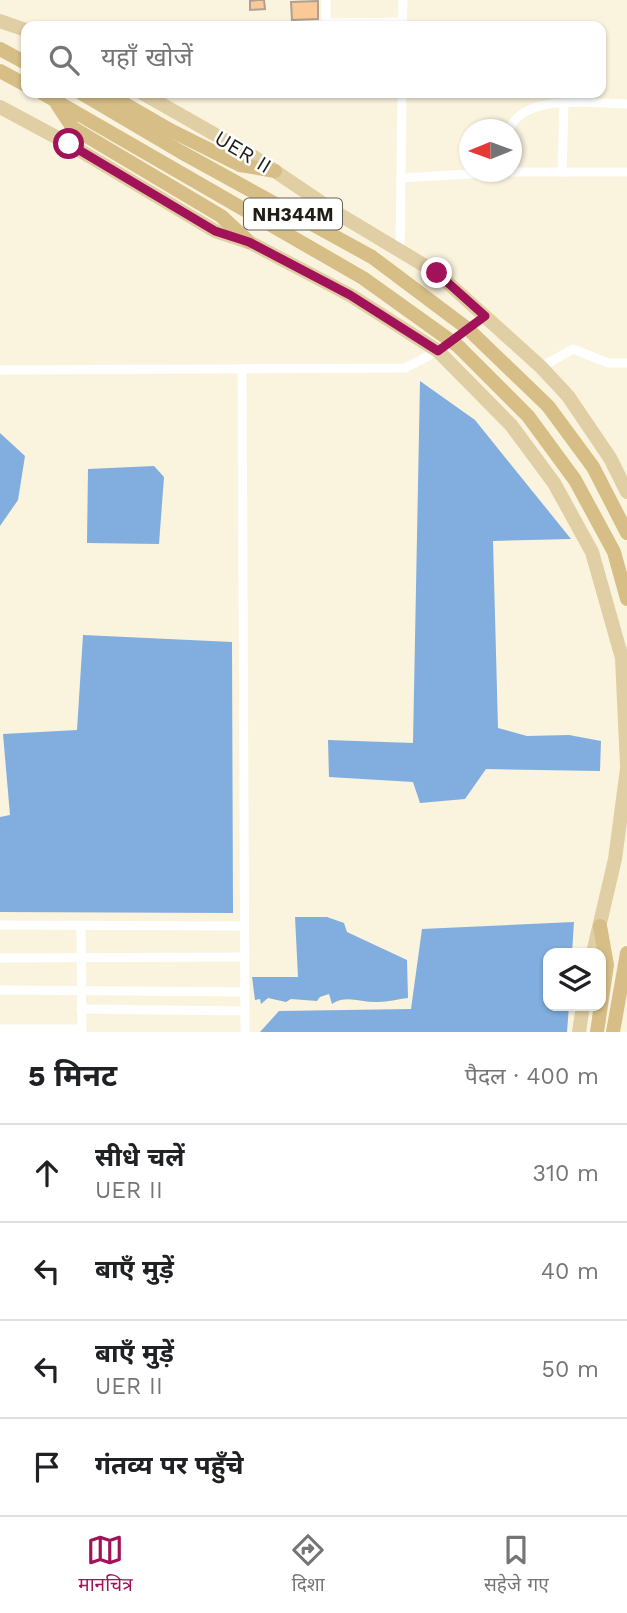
<!DOCTYPE html>
<html lang="hi">
<meta charset="utf-8">
<style>
body{margin:0;font-family:"Work Sans","Noto Sans Devanagari",sans-serif;background:#f6f6f6;color:#202124}
.controls{position:absolute;right:21px;bottom:21px;display:grid;overflow:hidden;border-radius:14px;box-shadow:0 2px 5px #0004}
.controls button{width:63px;height:63px;display:grid;place-items:center;padding:0;border:0;border-bottom:2px solid #e0e0e0;background:#fff;color:#202124;font:35px sans-serif}
.compass{position:absolute;left:459px;top:119px;width:63px;height:63px;border-radius:50%;background:#fff;box-shadow:0 2px 5px #0004;rotate:269deg}
.stop{position:absolute;width:21px;height:21px;margin:-16px;border:5px solid #a11259;border-radius:50%;background:#fff}
.stop.end{background:#a11259;border-color:#fff;box-shadow:0 2px 7px #0008}
.list{margin:0;padding:0;list-style:none}
h2{display:flex;justify-content:space-between;align-items:center;height:91px;margin:0;padding:0 28px;font-size:30px}
h2 small{font-size:23px;font-weight:400;color:#757577}
.list li{display:grid;grid-template-columns:46px 1fr auto;gap:21px;align-items:center;box-sizing:border-box;height:98px;padding:0 28px;border-top:2px solid #e0e0e0}
.list b{display:block;font-size:26px;white-space:nowrap}
.list p{margin:0;font-size:23px;white-space:nowrap;color:#757577}
.list em{font-size:23px;font-style:normal;color:#757577}
.icon{flex:none;width:38px;height:38px;fill:none;stroke:currentColor;stroke-width:2;stroke-linecap:round;stroke-linejoin:round}
.map{position:relative;flex:none;width:627px;height:1032px;overflow:hidden}
.search{position:absolute;background:#fff;box-shadow:0 2px 5px #0004;left:21px;right:21px;top:21px;height:77px;display:flex;align-items:center;gap:18px;box-sizing:border-box;padding:0 24px;border-radius:14px;color:#757577;font-size:26px}
.sheet{height:483px;background:#fff}
nav{display:flex;justify-content:space-around;align-items:center;box-sizing:border-box;height:98px;border-top:2px solid #e0e0e0;background:#fff;font-size:19px;color:#757577}
nav a{display:grid;justify-items:center;gap:4px}
nav .on{color:#a11259}
.map>svg:first-child{display:block}
.water{fill:#81aedf}
.building{fill:#fbc997;stroke:#afa091;stroke-width:2}
.lines{fill:none;stroke-linecap:round;stroke-linejoin:round}
.minor{stroke:#fff;stroke-width:9}
.primary{stroke:#e0cea4;stroke-width:14}
.trunk{stroke:#d6be86;stroke-width:14}
.route{stroke:#a11259;stroke-width:9}
.labels{text-anchor:middle;stroke-width:5;stroke-linejoin:round;paint-order:stroke}
.shield{fill:#fff;stroke:#63615c;stroke-width:2}
.shield-label{font-size:19px;font-weight:bold;fill:#201d16}
.street-label{font-size:21px;fill:#201d16;stroke:#fff}
</style>
<div class="map">
<svg width="627" height="1032" viewBox="0 0 627 1032">
<rect width="100%" height="100%" fill="#faf3de"/>
<g class="water">
<polygon points="420,381 475,420 571,539 493,541 498,728 527,736 569,735 601,741 600,771 486,769 465,799 420,803 413,782 329,777 328,740 413,743"/>
<polygon points="0,433 25,456 18,500 0,526"/>
<polygon points="154,466 164,477 159,544 87,543 88,469"/>
<polygon points="83,635 232,642 233,913 0,912 0,817 10,815 3,734 77,730"/>
<path d="M295,917H327L344,923L347,932L407,960L408,998C398,999 388,1002 378,1002C363,1003 345,994 332,1004L329,994L320,997L317,1001L291,999L286,1002L268,998L261,1004L260,999L255,1000L252,977H298Z"/>
<polygon points="574,922 572,953 548,953 548,1006 569,1006 567,1032 260,1032 279,1011 411,1009 422,929"/>
</g>
<g class="building">
<polygon points="258,0 264,0 265,9 250,10 250,1"/>
<polygon points="318,1 318,19 292,20 291,2"/>
</g>
<g class="lines">
<g class="minor">
<polyline points="326,0 326,26"/>
<polyline points="326,23 402,22"/>
<polyline points="402,26 403,0"/>
<path d="M509,130C524,92 593,104 627,104"/>
<polyline points="562,172 564,103"/>
<polyline points="401,178 502,172 627,172"/>
<polyline points="400,251 402,93"/>
<polyline points="541,367 573,349 608,363 627,363"/>
<polyline points="242,369 245,1032"/>
<polyline points="0,370 405,368 438,351 485,316"/>
<polyline points="0,925 244,926"/>
<polyline points="81,925 82,1032"/>
<polyline points="0,958 245,957"/>
<polyline points="0,990 245,992"/>
<polyline points="81,1009 244,1011"/>
<polyline points="0,1029 82,1029"/>
</g>
<g class="primary">
<polyline points="0,21 26,30"/>
<polyline points="142,93 251,155 337,213 437,273 541,367 568,396 610,458 627,492"/>
<polyline points="0,107 69,144 215,231 249,242 350,295 438,351 511,425 554,483 592,552 622,658 627,765"/>
<polyline points="593,953 615,859 627,769"/>
<polyline points="579,1032 583,1006"/>
</g>
<g class="trunk">
<polyline points="0,49 26,63"/>
<polyline points="0,71 26,85"/>
<polyline points="42,93 363,278 458,346 528,416 575,480 614,552 627,599"/>
<polyline points="81,93 181,152 372,257 468,329 548,406 593,467 627,533"/>
<polyline points="106,93 170,130 240,165 275,171"/>
<polyline points="57,104 73,128 221,216 249,242"/>
<polyline points="597,1032 607,965 600,926"/>
<polyline points="613,1032 627,953"/>
</g>
</g>
<g class="lines">
<polyline class="route" points="69,144 215,231 249,242 350,295 438,351 485,316 437,273"/>
</g>
<g class="labels">
<rect class="shield" x="244" y="198.5" width="98" height="31" rx="5"/>
<g class="shield-label">
<text x="293" y="221">NH344M</text>
</g>
<g class="street-label">
<text transform="translate(243 152) rotate(31)" y="7">UER II</text>
</g>
</g>
</svg>
<div class="controls">
<button><svg class="icon" aria-label="layers" viewBox="0 0 24 24"><path d="M12 4l9 5-9 5-9-5zM3 14l9 5 9-5"/></svg></button>
</div>
<svg class="compass" viewBox="-18 -18 36 36"><path d="M0-13l5 13h-10z" fill="#e53935"/><path d="M0 13l5-13h-10z" fill="#757577"/></svg>
<div class="stop" style="left:69px;top:144px"></div>
<div class="stop end" style="left:437px;top:273px"></div>
<div class="search"><svg class="icon" aria-label="search" viewBox="0 0 24 24"><circle cx="10" cy="10" r="6"/><path d="M15 15l6 6"/></svg>यहाँ खोजें</div>
</div>
<section class="sheet">
<h2>5 मिनट<small>पैदल · 400 m</small></h2>
<ul class="list">
<li><svg class="icon" aria-label="ahead" viewBox="0 0 24 24"><path d="M12 20V5M6 11l6-6 6 6"/></svg><div><b>सीधे चलें</b><p>UER II</p></div><em>310 m</em></li>
<li><svg class="icon" aria-label="left" viewBox="0 0 24 24"><path d="M17 20v-9H6M10 6l-5 5 5 5"/></svg><div><b>बाएँ मुड़ें</b></div><em>40 m</em></li>
<li><svg class="icon" aria-label="left" viewBox="0 0 24 24"><path d="M17 20v-9H6M10 6l-5 5 5 5"/></svg><div><b>बाएँ मुड़ें</b><p>UER II</p></div><em>50 m</em></li>
<li><svg class="icon" aria-label="arrive" viewBox="0 0 24 24"><path d="M6 21V4h12l-3 4 3 4H6"/></svg><div><b>गंतव्य पर पहुँचे</b></div></li>
</ul>
</section>
<nav>
<a class="on"><svg class="icon" aria-label="map" viewBox="0 0 24 24"><path d="M3 6l6-2 6 2 6-2v14l-6 2-6-2-6 2zM9 4v14M15 6v14"/></svg>मानचित्र</a>
<a><svg class="icon" aria-label="directions" viewBox="0 0 24 24"><path d="M12 3l9 9-9 9-9-9zM9 14v-3h6M13 9l2 2-2 2"/></svg>दिशा</a>
<a><svg class="icon" aria-label="saved" viewBox="0 0 24 24"><path d="M7 4h10v16l-5-4-5 4z"/></svg>सहेजे गए</a>
</nav>
